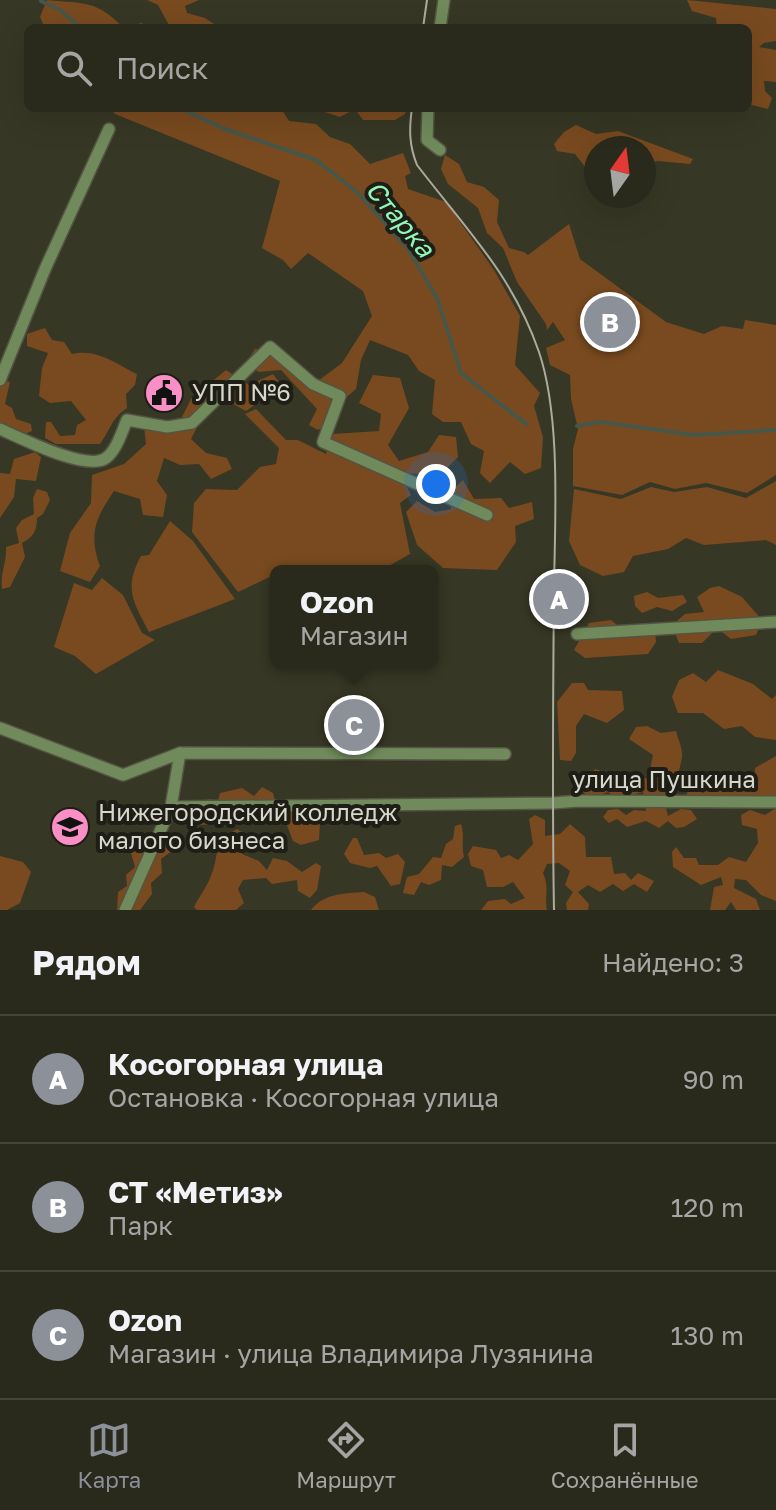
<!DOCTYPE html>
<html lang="ru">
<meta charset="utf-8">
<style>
body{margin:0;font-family:"Golos Text",sans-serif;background:#353529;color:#f1f3f6}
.compass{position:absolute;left:584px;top:136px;width:72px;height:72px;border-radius:50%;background:#29291c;box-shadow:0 8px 32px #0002;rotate:14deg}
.you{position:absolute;left:436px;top:484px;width:28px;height:28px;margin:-20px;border:6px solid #fff;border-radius:50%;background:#1a73e8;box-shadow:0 0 0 12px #1a73e833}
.badge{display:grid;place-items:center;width:52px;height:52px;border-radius:50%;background:#8c9099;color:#fff;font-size:26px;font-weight:700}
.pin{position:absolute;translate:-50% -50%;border:4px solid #fff;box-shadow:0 2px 8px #0006}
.popup{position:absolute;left:270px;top:565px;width:168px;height:104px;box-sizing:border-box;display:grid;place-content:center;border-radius:12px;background:#29291c;filter:drop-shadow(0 2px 6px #0005);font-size:26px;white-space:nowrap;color:#a5a6a3}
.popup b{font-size:30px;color:#f1f3f6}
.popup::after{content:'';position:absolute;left:50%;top:100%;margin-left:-16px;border:16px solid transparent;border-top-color:#29291c}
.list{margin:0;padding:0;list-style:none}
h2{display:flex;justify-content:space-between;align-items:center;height:104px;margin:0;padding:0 32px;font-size:34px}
h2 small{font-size:26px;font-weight:400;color:#a5a6a3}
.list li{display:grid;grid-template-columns:52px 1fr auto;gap:24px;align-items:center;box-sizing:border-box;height:128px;padding:0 32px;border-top:2px solid #45453b}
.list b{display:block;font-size:30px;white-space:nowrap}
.list p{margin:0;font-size:26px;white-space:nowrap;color:#a5a6a3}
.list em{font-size:26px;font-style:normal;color:#a5a6a3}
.icon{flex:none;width:44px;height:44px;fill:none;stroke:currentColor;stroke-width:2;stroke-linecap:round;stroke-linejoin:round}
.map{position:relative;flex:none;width:776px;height:910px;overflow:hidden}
.search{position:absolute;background:#29291c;box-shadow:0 8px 32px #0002;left:24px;right:24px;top:24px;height:88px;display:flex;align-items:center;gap:20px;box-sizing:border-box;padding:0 28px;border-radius:12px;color:#a5a6a3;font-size:30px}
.sheet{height:488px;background:#29291c}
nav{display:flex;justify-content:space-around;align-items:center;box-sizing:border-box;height:112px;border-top:2px solid #45453b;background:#29291c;font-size:22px;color:#a5a6a3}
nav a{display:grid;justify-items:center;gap:4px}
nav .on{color:#8c9099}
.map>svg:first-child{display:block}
.green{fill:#794a1f}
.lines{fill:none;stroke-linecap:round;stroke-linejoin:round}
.stream{stroke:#46574a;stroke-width:4}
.minor-casing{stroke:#545443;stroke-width:14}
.minor{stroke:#708a5b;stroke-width:11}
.tram{stroke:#abab9e;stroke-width:2}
.labels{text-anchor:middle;stroke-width:8;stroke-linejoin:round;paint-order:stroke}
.poi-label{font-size:24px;fill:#d7d7cc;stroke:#1e1e16;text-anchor:start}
.street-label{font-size:24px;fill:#d7d7cc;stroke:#1e1e16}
.water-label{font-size:26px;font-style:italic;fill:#90f7b6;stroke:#1e1e16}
</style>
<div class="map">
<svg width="776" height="910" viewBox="0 0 776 910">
<rect width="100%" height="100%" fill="#373725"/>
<g class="green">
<path d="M47,0C87,4 95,0 123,27L142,23L148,28H45L40,17Z"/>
<polygon points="147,0 199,0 185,6 187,13 205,18 220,28 170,27 158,5"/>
<polygon points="687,0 776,9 776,41 764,43 759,47 776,50 776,82 764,81 765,91 772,98 768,109 748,104 748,28 717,28 716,18 692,11"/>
<polygon points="110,108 281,108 289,121 316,124 330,137 350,144 370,164 403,153 411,173 405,176 408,189 446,202 494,270 520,316 515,365 540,393 534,406 543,437 541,468 525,474 510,462 490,483 480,473 484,451 471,444 461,422 443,422 432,414 435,380 419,371 408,355 370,340 361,360 356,389 342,401 333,423 318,430 309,425 317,409 281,370 259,372 245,365 255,349 272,350 318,381 342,363 372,316 363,291 308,253 291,269 283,260 262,248 280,181 115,114"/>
<polygon points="324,108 407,108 405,114 395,120 363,120 355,109 340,117 325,112"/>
<polygon points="576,125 596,134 618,131 693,159 690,164 658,161 644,164 644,148 596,148 596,172 589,172 575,154 557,151 554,144 564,132"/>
<polygon points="445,155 459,164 467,182 484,187 499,200 497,222 509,248 524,252 528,255 569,224 580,259 666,322 704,334 722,326 743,329 745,320 776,325 776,475 747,493 706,483 675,489 650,482 622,495 573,486 573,449 578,429 571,399 570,375 550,365 546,348 565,340 553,322 547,330 546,324 517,282 503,248 487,233 478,208 448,184 441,169"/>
<path d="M45,328L52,340L64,342L72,354C97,348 116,364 137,374L135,385L126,394L127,408C111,419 111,429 100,444H56L45,438L46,422H51L60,436L75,435L77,425L86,420L71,401L50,403L39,396L42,368L48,353L27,346V334Z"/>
<path d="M226,370L249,385L273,374L282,386L246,411L224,399L205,412L191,439L206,453L227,458L232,469L211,479L199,464L180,465L164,458L157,481L167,495L163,517L143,515L140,499L114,491C96,518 88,533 100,566L90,582L60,571L70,533L91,503L92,475L124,464L146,444L144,427L176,429L191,399Z"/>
<polygon points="373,375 400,378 409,408 388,445 399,461 428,452 439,435 456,437 458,457 440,475 400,473 411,495 400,503 410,554 380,571 276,571 276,574 238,592 192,532 194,503 206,489 237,490 260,467 276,464 279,448 245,414 256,409 286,440 298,440 326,454 333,434 379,431 381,414 359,403"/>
<polygon points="0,380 10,382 5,404 12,408 16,419 31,424 32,431 20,436 0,426"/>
<polygon points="35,452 41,457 36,481 16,479 14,497 0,518 0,473 10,474 14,459"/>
<polygon points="463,480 474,499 501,498 509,508 532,502 534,519 515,526 516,542 497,570 443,568 417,545 406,512 417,501 435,512 451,509 449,493"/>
<polygon points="776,481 776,545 766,540 704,545 686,538 668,549 633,556 624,572 603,576 580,565 569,541 574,489 621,499 651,487 674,492 707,487 746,498"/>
<path d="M37,489L47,492L50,500L43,514L37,518C37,531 33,537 22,543L25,557L10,587L2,589C0,573 7,562 6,547L19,543L16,528L22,520L34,514L33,498Z"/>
<path d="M170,521L193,541L235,599L149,632C134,603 123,588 141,556L149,555Z"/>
<polygon points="102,578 123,595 142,633 155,640 96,674 75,656 54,647 74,583 92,590"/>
<polygon points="719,586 742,597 762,620 756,635 731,639 717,628 702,643 679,643 672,625 685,614 704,612 697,597 710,588"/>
<polygon points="647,592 658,598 683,595 687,602 672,611 657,607 642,613 635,606 634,596"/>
<polygon points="611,620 627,633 655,631 656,642 648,654 585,658 574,650 589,623"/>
<polygon points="718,670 753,684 772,699 776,695 776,740 755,737 742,726 724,729 703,713 678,713 672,697 679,680 693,673 706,682"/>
<polygon points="572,683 584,683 588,690 622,691 624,710 607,723 584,714 576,726 576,753 571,761 560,760 557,702"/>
<path d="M647,726L661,733L676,731C678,739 683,749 682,757C680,768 672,801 666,808L668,816L681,809L691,810L697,819L684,827L676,828L668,821L659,828L646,821L627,827L617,819L609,823L603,817L608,810L618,809L626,815L634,810L646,811L643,792L618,799L608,792L591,799L582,791L583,777L596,769C618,780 627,771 648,779L653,755L629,739L636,727Z"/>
<polygon points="776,756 776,802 766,809 756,807 745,795 731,796 720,807 696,807 685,799 689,788 704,793 709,777 733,775 743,788 754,790 755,768"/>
<polygon points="262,787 273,793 276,804 270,812 255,807 249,822 232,816 227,824 194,825 189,815 208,799 218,801 220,793 242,788 254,796"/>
<polygon points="286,805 296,805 320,823 319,840 301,845 293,841 283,815"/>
<polygon points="776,808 776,901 761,895 746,880 735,879 734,888 756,899 760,910 736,910 731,902 725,910 710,910 714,887 723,885 721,877 701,885 673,867 672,852 676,847 684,858 696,858 699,865 718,865 729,857 746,862 758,843 757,829 742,825 741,815 750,810 765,815"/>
<path d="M535,815L545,820V836L560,834L570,824L585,837L586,857H611L614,874L625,873L631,880L638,873L654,881L647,892L634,884L623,891L613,884L600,892L588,885L578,892L589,904L588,910H567L566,903L573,892L565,885L570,871L559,863L547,864L543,873C550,889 544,895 547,910H481L488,901L505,899L511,904L525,898L513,882L503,887H487L483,870L471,866L468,854L473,846L496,850L501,858L509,855L518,860L533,844L529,819Z"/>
<path d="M461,824C465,836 461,845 464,857L452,867L442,865L441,880L429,885L421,882L414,895L403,893L407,877L419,874L433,857L441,858L446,844L453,839L455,826Z"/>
<path d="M237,829L247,835L242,854L259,861L267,870L273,858L287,861L302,872L316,863L321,866L317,890L310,898L298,891L297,880L272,884L266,878L243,880L238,889L244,903L236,910H197L194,907C199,897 206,888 210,878C221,855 210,844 237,829Z"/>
<polygon points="163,833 171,838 172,851 161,859 162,873 151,883 152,894 140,910 117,910 118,892 127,886 126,875 135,867 131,853 148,836"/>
<polygon points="353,838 357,838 364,855 379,853 386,858 398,854 405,862 400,884 391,886 377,866 370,868 350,863 344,854"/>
<polygon points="0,856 23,862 31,872 20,903 7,910 0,910"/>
<path d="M364,892L375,897L379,910H311C323,894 344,893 364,892Z"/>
</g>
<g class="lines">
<g class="stream">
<polyline points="41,1 60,10 81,28"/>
<polyline points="180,108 222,128 316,160 358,193 408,249 437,298 461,373 526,424"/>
<polyline points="577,426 601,422 694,435 776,430"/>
</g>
<g class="minor-casing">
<g id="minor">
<polyline points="440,28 444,0"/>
<polyline points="428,108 427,140 440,150"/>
<polyline points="0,380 45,269 109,129"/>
<path d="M0,429C21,438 87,472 106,458C117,450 122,431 127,420L167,427L192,423L270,347L313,384L340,396L323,442L487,515"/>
<polyline points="577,634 776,622"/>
<polyline points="0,728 123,775 180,753 505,754"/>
<polyline points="171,807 552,803 579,801 776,802"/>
<polyline points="125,910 171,807 180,753"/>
</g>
</g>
<use href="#minor" class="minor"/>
<g class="tram">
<polyline points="423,28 427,0"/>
<path d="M412,108C409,129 409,145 417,165C466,229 512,274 539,352C561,417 555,518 554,588C553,695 552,803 554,910"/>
</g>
</g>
<defs>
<g id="civic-disc" transform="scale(2)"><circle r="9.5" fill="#fa8fc6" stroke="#1e1e16"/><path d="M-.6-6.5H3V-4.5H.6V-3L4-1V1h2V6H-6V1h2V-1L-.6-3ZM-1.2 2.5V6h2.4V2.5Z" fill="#111"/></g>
<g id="university-disc" transform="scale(2)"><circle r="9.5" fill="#fa8fc6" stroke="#1e1e16"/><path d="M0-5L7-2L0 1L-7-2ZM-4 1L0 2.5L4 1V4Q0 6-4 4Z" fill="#111"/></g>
</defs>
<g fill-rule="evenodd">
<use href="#civic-disc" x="164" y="393"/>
<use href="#university-disc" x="70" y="827"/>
</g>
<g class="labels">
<g class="poi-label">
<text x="192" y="401">УПП №6</text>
<text x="98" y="821">Нижегородский колледж<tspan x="98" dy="28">малого бизнеса</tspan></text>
</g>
<g class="street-label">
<text x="664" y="788">улица Пушкина</text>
</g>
<g class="water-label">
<text transform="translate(400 219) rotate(50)" y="9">Старка</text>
</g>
</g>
</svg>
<svg class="compass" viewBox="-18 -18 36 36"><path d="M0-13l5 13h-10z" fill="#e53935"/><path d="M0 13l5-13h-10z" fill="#a5a6a3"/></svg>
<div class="you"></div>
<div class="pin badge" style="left:559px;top:599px">A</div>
<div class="pin badge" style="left:610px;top:322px">B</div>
<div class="pin badge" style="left:354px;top:725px">C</div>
<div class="popup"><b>Ozon</b>Магазин</div>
<div class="search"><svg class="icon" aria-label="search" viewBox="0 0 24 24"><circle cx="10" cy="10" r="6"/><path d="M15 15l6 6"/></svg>Поиск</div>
</div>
<section class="sheet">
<h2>Рядом<small>Найдено: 3</small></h2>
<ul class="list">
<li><span class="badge">A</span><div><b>Косогорная улица</b><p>Остановка · Косогорная улица</p></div><em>90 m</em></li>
<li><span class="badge">B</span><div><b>СТ «Метиз»</b><p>Парк</p></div><em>120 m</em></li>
<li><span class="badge">C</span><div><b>Ozon</b><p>Магазин · улица Владимира Лузянина</p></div><em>130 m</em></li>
</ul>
</section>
<nav>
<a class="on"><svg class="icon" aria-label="map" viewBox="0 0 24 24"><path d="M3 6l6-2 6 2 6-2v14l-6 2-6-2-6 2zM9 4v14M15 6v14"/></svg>Карта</a>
<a><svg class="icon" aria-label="directions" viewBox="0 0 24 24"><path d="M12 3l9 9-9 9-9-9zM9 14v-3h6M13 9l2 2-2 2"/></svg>Маршрут</a>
<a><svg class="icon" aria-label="saved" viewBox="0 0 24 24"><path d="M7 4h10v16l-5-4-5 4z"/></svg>Сохранённые</a>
</nav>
